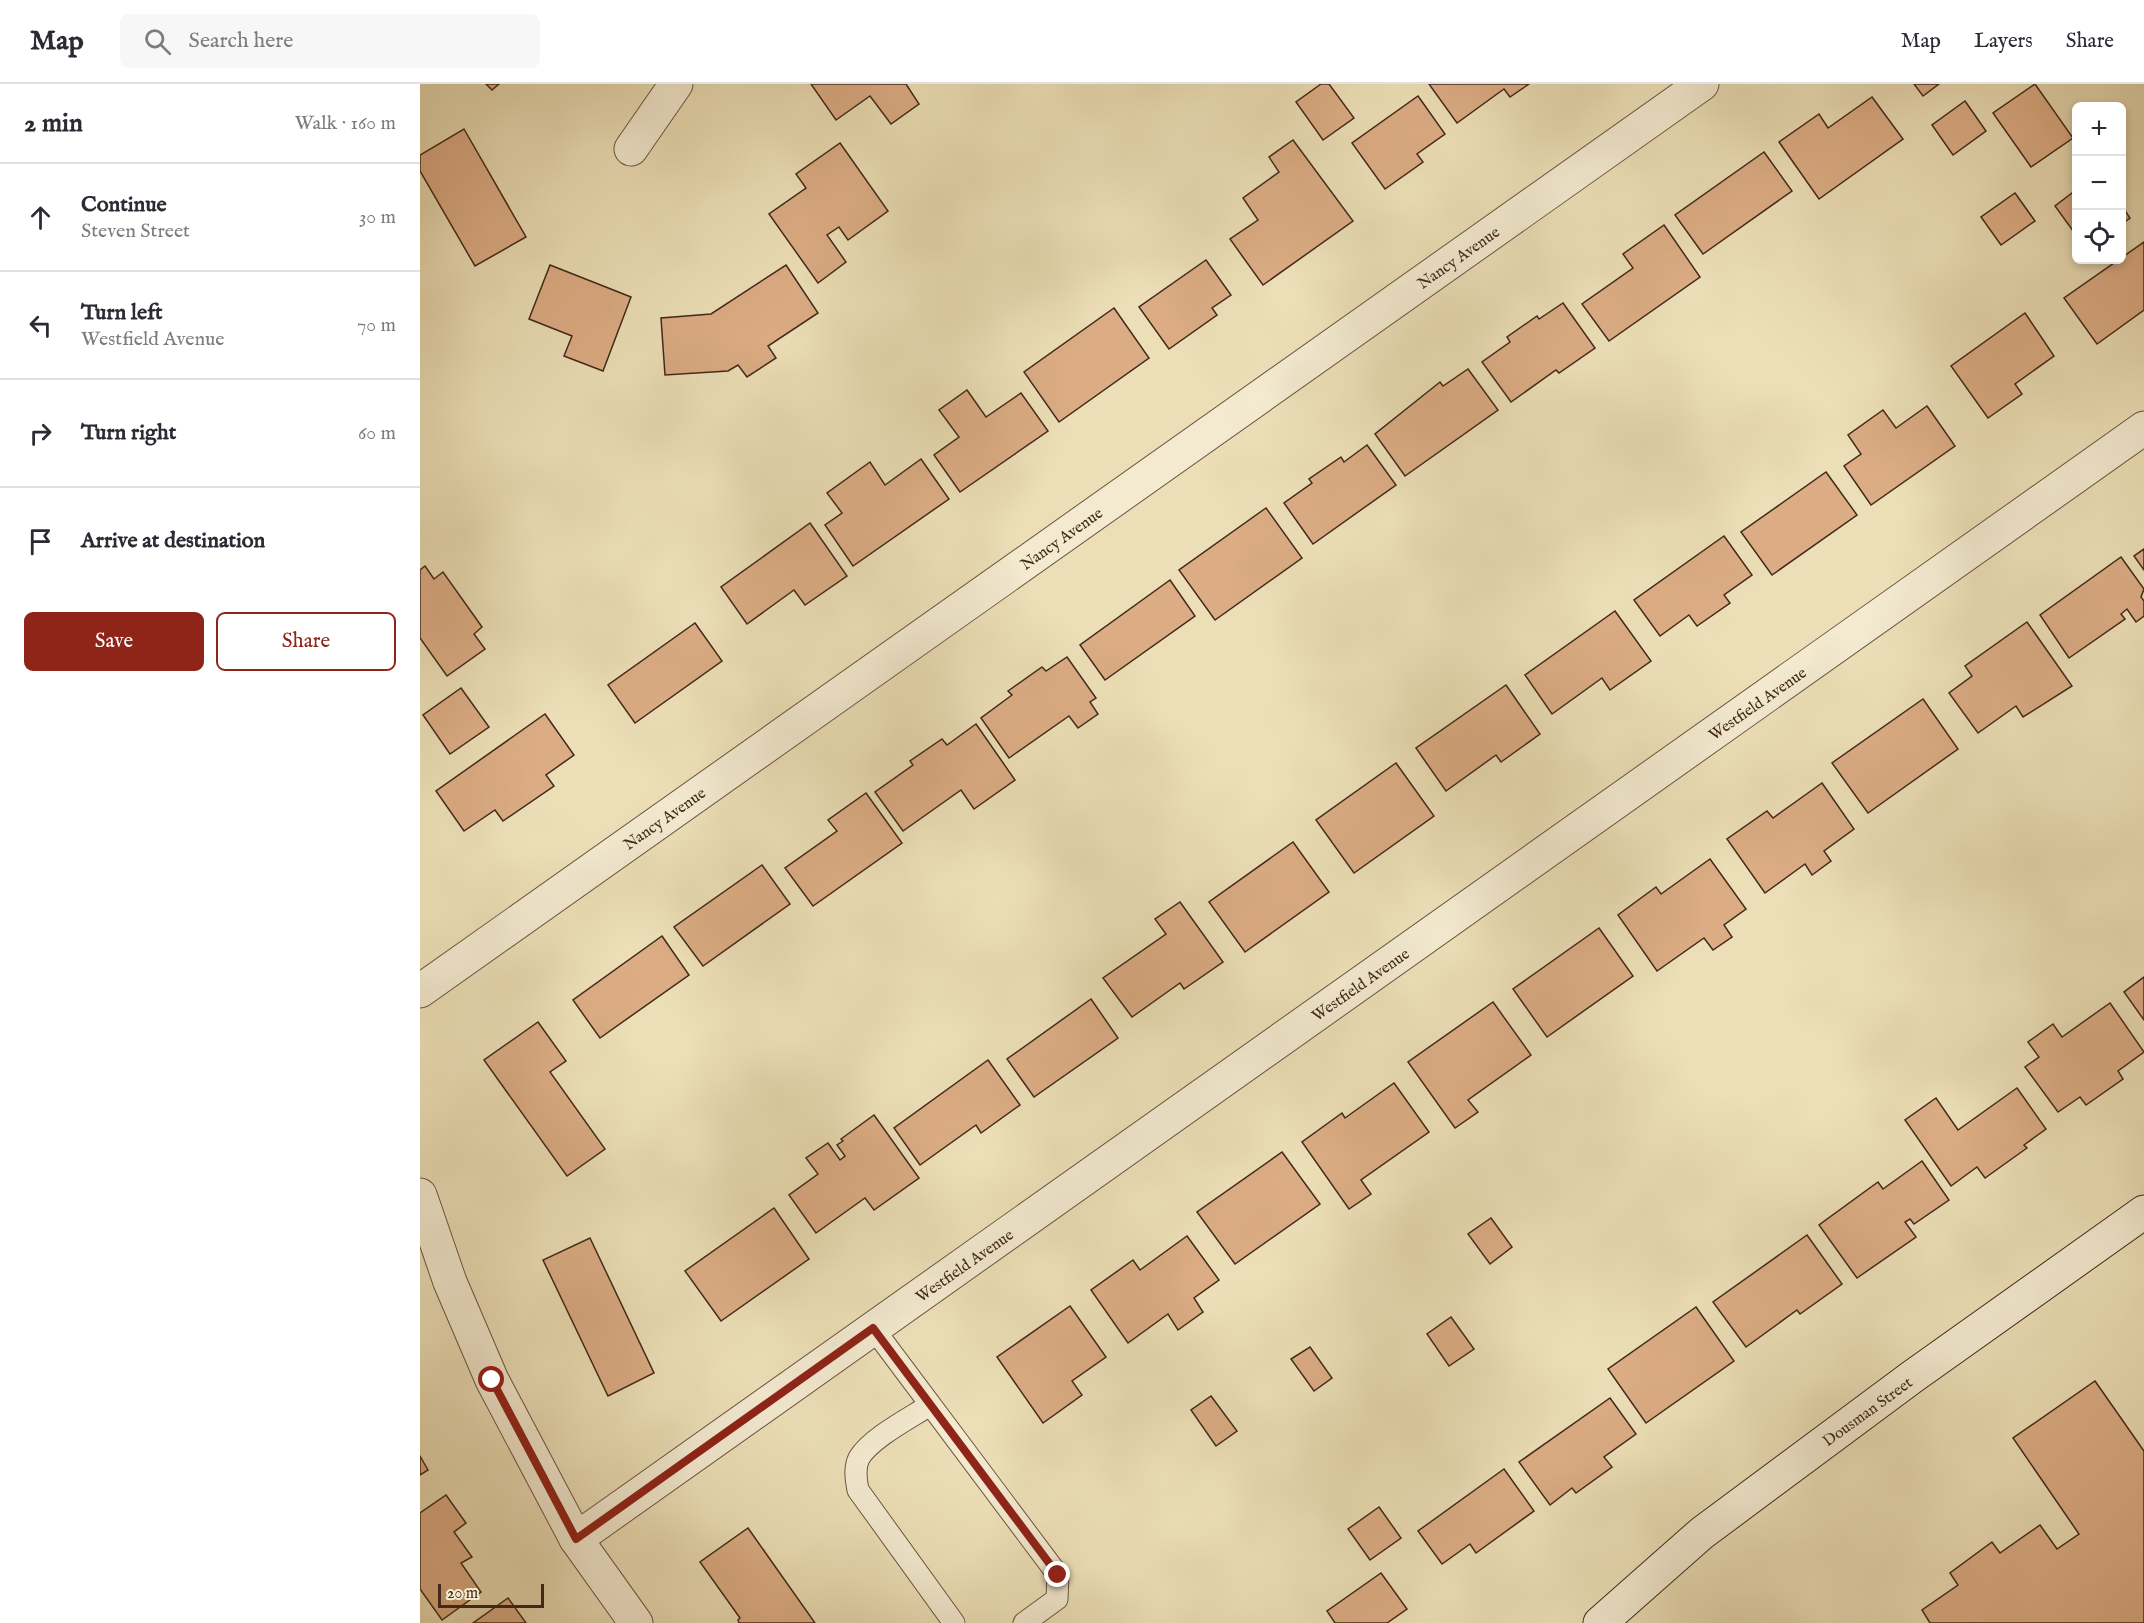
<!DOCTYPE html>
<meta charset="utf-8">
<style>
body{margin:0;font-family:"IM FELL English",serif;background:#f7f7f7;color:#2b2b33}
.controls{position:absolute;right:18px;top:18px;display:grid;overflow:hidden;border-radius:9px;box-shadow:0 3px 9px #0003}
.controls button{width:54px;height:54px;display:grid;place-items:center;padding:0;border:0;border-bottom:2px solid #e1e1e2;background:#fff;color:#2b2b33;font:30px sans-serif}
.scale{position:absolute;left:18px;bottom:15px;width:106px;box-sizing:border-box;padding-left:6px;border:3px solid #42291a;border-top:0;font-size:16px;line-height:21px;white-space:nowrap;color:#42291a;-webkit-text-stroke:4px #f3ead0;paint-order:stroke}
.stop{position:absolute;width:18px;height:18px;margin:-14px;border:4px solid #8f2418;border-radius:50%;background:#fff}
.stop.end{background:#8f2418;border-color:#fff;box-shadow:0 2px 6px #0008}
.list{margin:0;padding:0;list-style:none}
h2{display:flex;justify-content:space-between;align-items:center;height:78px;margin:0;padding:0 24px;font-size:26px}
h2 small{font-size:20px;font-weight:400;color:#7c7c81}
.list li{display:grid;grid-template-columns:39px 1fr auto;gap:18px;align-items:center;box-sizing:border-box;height:108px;padding:0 24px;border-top:2px solid #e1e1e2}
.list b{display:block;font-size:22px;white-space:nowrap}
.list p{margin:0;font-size:20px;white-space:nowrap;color:#7c7c81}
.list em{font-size:20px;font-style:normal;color:#7c7c81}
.actions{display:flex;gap:12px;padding:18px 24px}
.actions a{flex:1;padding:14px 0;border:2px solid #8f2418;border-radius:9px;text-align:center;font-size:21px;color:#8f2418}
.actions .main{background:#8f2418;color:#fff}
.icon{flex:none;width:33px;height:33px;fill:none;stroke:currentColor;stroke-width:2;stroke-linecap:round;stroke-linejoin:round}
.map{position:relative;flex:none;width:1724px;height:1539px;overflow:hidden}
header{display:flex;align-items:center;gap:36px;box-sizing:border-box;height:84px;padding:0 30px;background:#fff;border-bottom:2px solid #e1e1e2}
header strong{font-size:28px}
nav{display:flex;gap:33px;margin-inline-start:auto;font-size:21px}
.search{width:420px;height:54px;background:#f7f7f7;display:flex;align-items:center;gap:15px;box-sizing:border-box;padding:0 21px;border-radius:9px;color:#7c7c81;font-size:22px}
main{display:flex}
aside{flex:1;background:#fff}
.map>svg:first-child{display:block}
.building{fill:#dcad85;stroke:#42291a;stroke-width:1.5}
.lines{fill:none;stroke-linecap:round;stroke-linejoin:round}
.lane-casing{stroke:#6c5641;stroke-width:23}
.street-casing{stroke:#6c5641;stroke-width:35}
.secondary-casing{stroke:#42291a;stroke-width:35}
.lane{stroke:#f3ead0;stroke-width:21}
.street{stroke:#f3ead0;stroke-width:33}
.secondary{stroke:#f3ead0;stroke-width:33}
.route{stroke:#8f2418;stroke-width:8}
.labels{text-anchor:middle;stroke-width:4.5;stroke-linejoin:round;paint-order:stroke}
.street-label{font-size:16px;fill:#42291a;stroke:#f3ead0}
</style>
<header>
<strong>Map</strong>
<div class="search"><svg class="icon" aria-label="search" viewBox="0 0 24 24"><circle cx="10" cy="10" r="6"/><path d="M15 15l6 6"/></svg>Search here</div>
<nav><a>Map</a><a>Layers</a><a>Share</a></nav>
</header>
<main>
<aside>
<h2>2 min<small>Walk · 160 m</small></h2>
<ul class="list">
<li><svg class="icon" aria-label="ahead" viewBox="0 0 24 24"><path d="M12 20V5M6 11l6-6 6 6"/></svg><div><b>Continue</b><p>Steven Street</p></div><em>30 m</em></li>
<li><svg class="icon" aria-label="left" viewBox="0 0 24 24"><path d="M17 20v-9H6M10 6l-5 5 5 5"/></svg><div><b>Turn left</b><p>Westfield Avenue</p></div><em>70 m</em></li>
<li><svg class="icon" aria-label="right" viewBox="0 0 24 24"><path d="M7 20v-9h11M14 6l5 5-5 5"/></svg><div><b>Turn right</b></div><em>60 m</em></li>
<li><svg class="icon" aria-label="arrive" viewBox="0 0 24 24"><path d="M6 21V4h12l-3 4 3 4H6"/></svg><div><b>Arrive at destination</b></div></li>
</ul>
<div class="actions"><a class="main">Save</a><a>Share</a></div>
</aside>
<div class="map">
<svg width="1724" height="1539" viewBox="0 0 1724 1539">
<rect width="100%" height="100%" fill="#ecdfb7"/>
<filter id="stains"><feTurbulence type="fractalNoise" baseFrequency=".00333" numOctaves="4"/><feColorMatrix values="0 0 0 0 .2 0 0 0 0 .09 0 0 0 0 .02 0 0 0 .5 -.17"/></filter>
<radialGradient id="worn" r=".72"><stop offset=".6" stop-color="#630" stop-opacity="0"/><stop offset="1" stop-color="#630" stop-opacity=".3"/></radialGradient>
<g class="building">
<polygon points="66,0 79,0 72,6"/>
<polygon points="391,0 486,0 499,20 471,40 450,12 416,36"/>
<polygon points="901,0 909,0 934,34 903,56 876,18"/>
<polygon points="1009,0 1109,0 1090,13 1084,5 1037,39"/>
<polygon points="1494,0 1519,0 1503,12"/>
<polygon points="1615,0 1653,54 1611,83 1573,29"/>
<polygon points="998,12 1025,50 997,70 1003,78 965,105 932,59"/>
<polygon points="1452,13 1483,55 1399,115 1359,58 1399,30 1408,44"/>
<polygon points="1545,17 1566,47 1533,71 1512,41"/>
<polygon points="44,45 106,153 55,182 0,87 0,71"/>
<polygon points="873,56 933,137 843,201 810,155 838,136 823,114 859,88 849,73"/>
<polygon points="420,59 468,127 428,156 419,143 407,151 426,178 398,199 349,130 386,104 376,90"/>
<polygon points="1344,68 1372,107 1283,170 1255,131"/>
<polygon points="1656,106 1656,151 1635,122"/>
<polygon points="1595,109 1615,137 1581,161 1561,133"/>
<polygon points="1702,122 1710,134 1702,140"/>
<polygon points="1244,141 1280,193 1189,257 1162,220 1213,184 1203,170"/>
<polygon points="1724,158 1724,226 1677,260 1644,214"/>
<polygon points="786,176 811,211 792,224 797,231 749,265 719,223"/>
<polygon points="130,181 211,213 183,287 144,272 152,252 109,235"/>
<polygon points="366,181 398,229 348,262 356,274 327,293 318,281 308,287 245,291 241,234 291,230"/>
<polygon points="1143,219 1175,264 1139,289 1136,286 1091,318 1062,278 1090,258 1087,253 1117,232 1119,235"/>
<polygon points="694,224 729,274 639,338 604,288"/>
<polygon points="1605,229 1634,272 1595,300 1602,310 1568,334 1531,282"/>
<polygon points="1048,285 1078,326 985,392 955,350 1020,298 1023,302"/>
<polygon points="547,306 566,333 601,309 628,347 540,408 514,371 539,353 519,326"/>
<polygon points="1507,322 1535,362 1451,421 1424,382 1441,370 1428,351 1463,326 1476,344"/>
<polygon points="947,361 976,401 893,460 864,419 892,399 889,395 921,373 924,378"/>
<polygon points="501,375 529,415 433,482 405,441 422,429 407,409 450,378 465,401"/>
<polygon points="1406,388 1437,431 1352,491 1321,448"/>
<polygon points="846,424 882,474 795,536 759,486"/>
<polygon points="390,439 427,492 385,521 374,506 327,540 301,503"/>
<polygon points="1304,452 1332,491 1304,511 1310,519 1277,542 1269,531 1240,552 1214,516"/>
<polygon points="1724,465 1724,486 1714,472"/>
<polygon points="1701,473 1724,505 1721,513 1724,517 1724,532 1716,538 1707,525 1701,530 1705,535 1649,574 1620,531"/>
<polygon points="5,482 14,495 23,488 62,543 54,550 65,565 27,592 0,554 0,486"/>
<polygon points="750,496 775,532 685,596 660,561"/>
<polygon points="1195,527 1231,577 1190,606 1182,594 1132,630 1105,591"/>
<polygon points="1607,538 1652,602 1603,633 1596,622 1558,649 1529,609 1552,592 1545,582"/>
<polygon points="275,539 302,577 215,639 188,601"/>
<polygon points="647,573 676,614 670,618 678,630 658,644 649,632 589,674 561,634 592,611 588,607 622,583 626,587"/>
<polygon points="1086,601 1120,650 1081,678 1076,671 1026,707 996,664"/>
<polygon points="41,604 69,643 30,670 3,631"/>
<polygon points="1503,615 1538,665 1448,729 1412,679"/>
<polygon points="125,630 154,671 126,691 134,702 83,737 75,726 44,747 16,707"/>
<polygon points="556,640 595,696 554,725 541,706 483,747 455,708 493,681 490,677 522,655 527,661"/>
<polygon points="976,679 1014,732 934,789 896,736"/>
<polygon points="1402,699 1434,745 1404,767 1411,777 1392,791 1385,780 1345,809 1307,755 1347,727 1353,734"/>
<polygon points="446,709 482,759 393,822 365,784 417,747 408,736"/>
<polygon points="873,758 909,808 825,868 789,818"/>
<polygon points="1290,775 1326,825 1304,841 1312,853 1293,866 1284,854 1237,887 1198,831 1236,803 1241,810"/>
<polygon points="342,781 370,820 283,882 254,843"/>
<polygon points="760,818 803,878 764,905 760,899 712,933 683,894 746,850 735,835"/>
<polygon points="1179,844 1213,892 1127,953 1093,905"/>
<polygon points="242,852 269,891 180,954 153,916"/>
<polygon points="1724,893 1724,936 1704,908"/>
<polygon points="671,915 698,954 614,1013 587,975"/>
<polygon points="1073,918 1111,971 1048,1016 1058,1028 1035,1044 988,978"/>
<polygon points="1690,919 1724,968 1698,987 1703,995 1666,1021 1660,1013 1638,1028 1605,983 1619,973 1608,958 1633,940 1642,953"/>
<polygon points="118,938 146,977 130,988 185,1065 147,1092 64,976"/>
<polygon points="568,976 600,1021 561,1049 556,1041 500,1081 474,1044"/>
<polygon points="974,999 1009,1048 941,1096 951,1110 929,1125 882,1058 922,1029 925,1034"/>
<polygon points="1597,1004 1626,1045 1604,1061 1607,1064 1565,1094 1557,1083 1531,1102 1485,1036 1516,1014 1538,1046"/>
<polygon points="454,1031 499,1094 454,1126 445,1114 396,1149 369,1111 398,1090 386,1074 408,1059 420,1076 425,1072 417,1061 423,1057 421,1055"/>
<polygon points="862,1068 900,1120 815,1180 777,1128"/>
<polygon points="1502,1077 1529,1116 1494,1140 1490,1135 1485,1138 1496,1153 1437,1194 1399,1141 1458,1098 1463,1105"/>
<polygon points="354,1124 389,1175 301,1237 265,1187"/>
<polygon points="1071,1134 1092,1163 1070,1180 1048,1150"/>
<polygon points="1387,1151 1422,1200 1380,1230 1377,1226 1326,1263 1293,1218"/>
<polygon points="767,1152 799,1196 774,1214 783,1228 758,1246 748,1230 708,1259 671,1206 713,1176 720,1186"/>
<polygon points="170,1154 234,1289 188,1312 123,1176"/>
<polygon points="650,1222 686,1273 652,1297 662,1311 623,1339 577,1273"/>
<polygon points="1276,1223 1314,1277 1226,1339 1188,1285"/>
<polygon points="1031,1233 1054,1265 1029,1282 1007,1250"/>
<polygon points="890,1263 912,1294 894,1307 871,1275"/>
<polygon points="1675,1297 1724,1367 1724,1539 1510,1539 1502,1526 1538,1501 1530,1489 1572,1458 1580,1469 1620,1441 1637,1465 1659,1450 1593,1354"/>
<polygon points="791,1312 817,1347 796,1362 771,1326"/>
<polygon points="1190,1314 1216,1350 1184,1373 1192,1383 1156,1409 1152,1404 1130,1421 1099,1378"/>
<polygon points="0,1372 8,1386 0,1391"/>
<polygon points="1084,1385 1114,1427 1056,1469 1050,1460 1022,1480 998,1447"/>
<polygon points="26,1411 46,1439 34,1448 52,1473 41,1479 61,1508 22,1536 0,1505 0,1429"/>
<polygon points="959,1423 981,1454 950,1476 928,1445"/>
<polygon points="328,1444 395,1539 319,1539 318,1536 320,1534 280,1478"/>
<polygon points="961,1489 987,1525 967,1539 915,1539 907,1527"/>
<polygon points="88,1514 106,1539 53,1539"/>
</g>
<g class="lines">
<g class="lane-casing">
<g id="lane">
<polyline points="453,1244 638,1491 637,1515 604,1539"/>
<path d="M510,1321C490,1334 451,1354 439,1374C434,1384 436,1396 438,1406L534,1539"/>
</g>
</g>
<g class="street-casing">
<g id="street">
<polyline points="211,65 256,0"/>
<polyline points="0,907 1282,0"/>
<polyline points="0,1111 30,1198 72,1296 156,1455 216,1539"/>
<polyline points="156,1455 1724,344"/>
</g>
</g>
<g class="secondary-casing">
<polyline id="secondary" points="1180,1539 1282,1449 1492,1293 1724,1128"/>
</g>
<use href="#lane" class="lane"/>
<use href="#street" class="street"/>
<use href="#secondary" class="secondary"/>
</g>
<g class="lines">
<polyline class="route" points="72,1296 156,1455 453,1244 638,1491"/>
</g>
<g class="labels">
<g class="street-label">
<text transform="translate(1038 173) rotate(-35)" y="6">Nancy Avenue</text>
<text transform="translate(641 454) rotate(-35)" y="6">Nancy Avenue</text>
<text transform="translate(1337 619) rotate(-35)" y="6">Westfield Avenue</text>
<text transform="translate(244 734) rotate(-35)" y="6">Nancy Avenue</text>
<text transform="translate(940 900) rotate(-35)" y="6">Westfield Avenue</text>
<text transform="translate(544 1181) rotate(-35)" y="6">Westfield Avenue</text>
<text transform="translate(1447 1327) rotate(-36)" y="6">Dousman Street</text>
</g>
</g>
<rect width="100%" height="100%" filter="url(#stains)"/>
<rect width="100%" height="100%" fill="url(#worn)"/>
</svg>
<div class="controls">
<button>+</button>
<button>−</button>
<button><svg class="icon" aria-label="locate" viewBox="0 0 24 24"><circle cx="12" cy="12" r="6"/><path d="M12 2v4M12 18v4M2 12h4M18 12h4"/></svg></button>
</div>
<div class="scale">20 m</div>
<div class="stop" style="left:72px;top:1296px"></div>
<div class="stop end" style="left:638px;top:1491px"></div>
</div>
</main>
